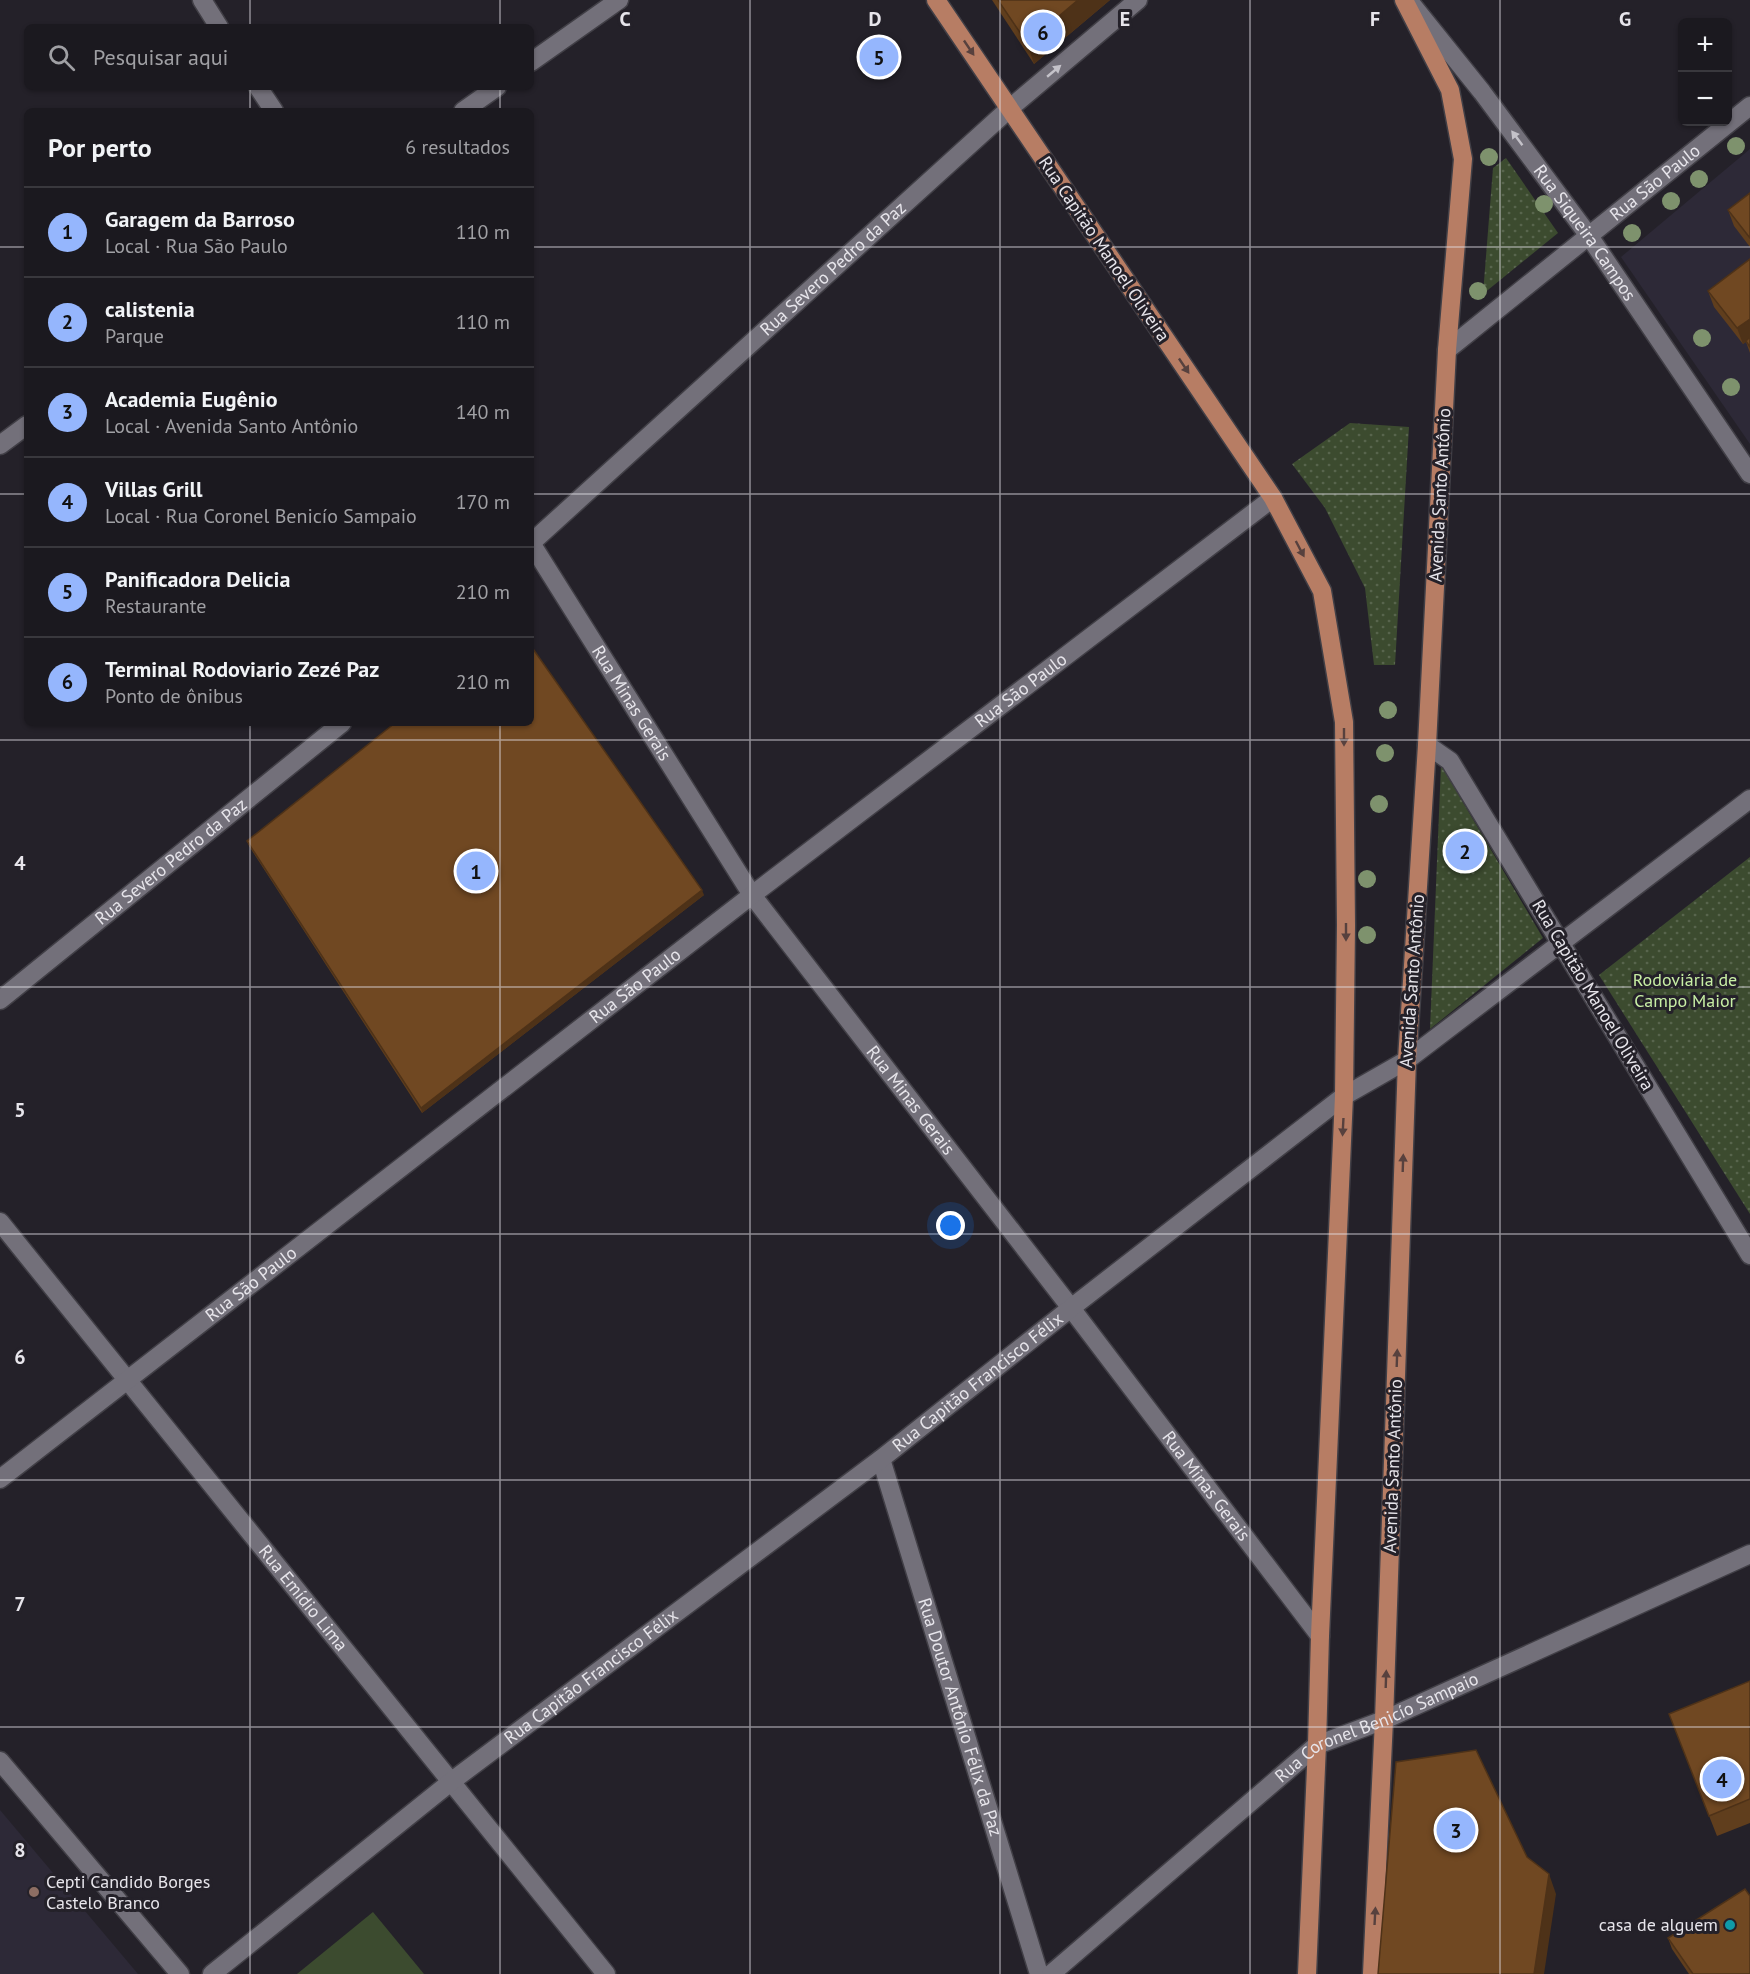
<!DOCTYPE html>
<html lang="pt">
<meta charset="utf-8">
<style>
body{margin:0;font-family:"PT Sans",sans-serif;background:#28262c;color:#f1f3f6}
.controls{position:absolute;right:18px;top:18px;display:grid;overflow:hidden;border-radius:9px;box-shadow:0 2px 4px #0004}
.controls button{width:54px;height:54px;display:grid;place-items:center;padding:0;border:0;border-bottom:2px solid #39383d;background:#1b191f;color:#f1f3f6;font:30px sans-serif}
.you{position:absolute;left:951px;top:1226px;width:21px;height:21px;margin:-15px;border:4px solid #fff;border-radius:50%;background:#1a73e8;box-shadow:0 0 0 9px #1a73e833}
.badge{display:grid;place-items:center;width:39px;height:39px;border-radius:50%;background:#95b6fd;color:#111;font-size:20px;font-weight:700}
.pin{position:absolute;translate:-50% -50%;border:3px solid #fff;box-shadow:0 2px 6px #0006}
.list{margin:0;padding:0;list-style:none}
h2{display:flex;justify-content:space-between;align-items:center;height:78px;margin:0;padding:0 24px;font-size:26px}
h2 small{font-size:20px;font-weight:400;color:#a0a0a4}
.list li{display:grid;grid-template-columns:39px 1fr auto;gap:18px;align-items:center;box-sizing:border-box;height:90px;padding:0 24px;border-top:2px solid #39383d}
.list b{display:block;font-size:22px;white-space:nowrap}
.list p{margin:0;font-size:20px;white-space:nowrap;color:#a0a0a4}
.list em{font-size:20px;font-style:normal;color:#a0a0a4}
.icon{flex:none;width:33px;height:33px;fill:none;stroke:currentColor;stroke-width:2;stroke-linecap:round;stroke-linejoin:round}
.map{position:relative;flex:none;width:1750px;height:1974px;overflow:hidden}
.search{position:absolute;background:#1b191f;box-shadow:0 2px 4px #0004;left:24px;top:24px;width:510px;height:66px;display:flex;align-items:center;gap:15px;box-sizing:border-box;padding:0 21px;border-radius:9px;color:#a0a0a4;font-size:22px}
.panel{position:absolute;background:#1b191f;box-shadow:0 2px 4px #0004;left:24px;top:108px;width:510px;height:618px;border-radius:9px}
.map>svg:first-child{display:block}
.built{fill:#2d2937}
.green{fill:url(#green-dots)}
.pitch{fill:#3c4b2f}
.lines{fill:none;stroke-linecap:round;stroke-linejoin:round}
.street-casing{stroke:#413f46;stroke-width:21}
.primary-casing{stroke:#413f46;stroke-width:21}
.street{stroke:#73707a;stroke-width:18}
.primary{stroke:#b77d64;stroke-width:18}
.tree{fill:#7e926d}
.wall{fill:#603e1d}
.shaded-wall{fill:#4e3218}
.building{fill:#704822;stroke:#4e3218;stroke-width:1.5}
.oneway{fill:#57413e}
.oneway2{fill:#c4c2c9}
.grid{fill:none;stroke:#e7e5eb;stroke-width:1.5;stroke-opacity:0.55}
.education-dot{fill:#8d6e63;stroke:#242129;stroke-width:2}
.culture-dot{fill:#0f9aa8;stroke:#242129;stroke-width:2}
.labels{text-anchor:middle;stroke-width:6;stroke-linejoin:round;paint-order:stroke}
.street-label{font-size:18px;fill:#e7e5eb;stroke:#242129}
.park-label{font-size:18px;fill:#c8efa5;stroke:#242129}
.poi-label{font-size:18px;fill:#e7e5eb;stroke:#242129;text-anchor:start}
.grid-label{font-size:20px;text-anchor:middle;font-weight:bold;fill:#e7e5eb;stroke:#242129;stroke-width:6;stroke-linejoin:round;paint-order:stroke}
</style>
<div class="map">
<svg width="1750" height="1974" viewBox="0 0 1750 1974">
<defs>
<pattern id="green-dots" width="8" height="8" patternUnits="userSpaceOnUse" patternTransform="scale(1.5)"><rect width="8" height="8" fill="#3c4b2f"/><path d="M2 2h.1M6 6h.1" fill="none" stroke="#58654d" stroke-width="1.8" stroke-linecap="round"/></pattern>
</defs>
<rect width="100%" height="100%" fill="#242129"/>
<g class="built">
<polygon points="1750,149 1750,444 1621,257"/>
<polygon points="0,1810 138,1974 0,1974"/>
</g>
<g class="green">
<polygon points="1506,158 1558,233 1483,294 1493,168"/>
<polygon points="1350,423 1409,427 1395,665 1374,665 1365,588 1325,508 1292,464"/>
<polygon points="1441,765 1543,938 1430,1029"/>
<polygon points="1750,857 1750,1214 1599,975"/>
</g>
<polygon class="pitch" points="373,1912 424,1974 297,1974"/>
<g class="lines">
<g class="street-casing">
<g id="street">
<polyline points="202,0 219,27"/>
<path id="s1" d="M1409,1L1482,92L1589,236L1750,474"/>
<polyline points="531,62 619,0"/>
<polyline points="258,87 274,111"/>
<polyline points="463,111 497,87"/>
<path id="s2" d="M1447,350L1750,106"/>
<polyline points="0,445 27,425"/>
<path id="s3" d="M531,543L752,895L1071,1308L1320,1636"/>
<path id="s4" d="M531,543L1009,109L1138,0"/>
<polyline points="1427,745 1450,761 1750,1255"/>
<path id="s5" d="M0,1000L342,723"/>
<path id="s6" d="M0,1222L606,1974"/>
<path id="s7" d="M881,1459L1039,1974"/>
<path id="s8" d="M0,1479L752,895L1273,498"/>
<polyline points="0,1761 180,1974"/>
<path id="s9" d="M212,1974L452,1781L881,1459L1071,1308L1344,1096L1407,1060L1750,799"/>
<path id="s10" d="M1051,1974L1317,1745L1384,1720L1750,1554"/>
</g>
</g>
<g class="primary-casing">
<g id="primary">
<polyline points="936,0 1273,498 1322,591 1344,722 1346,925 1344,1096 1320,1636 1317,1745 1307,1974"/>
<polyline points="1372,1974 1384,1720 1407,1060 1427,745 1447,350 1463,159 1450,90 1404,0"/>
</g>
</g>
<use href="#street" class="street"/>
<use href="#primary" class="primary"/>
</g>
<g class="tree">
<circle cx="1736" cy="146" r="9"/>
<circle cx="1489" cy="157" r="9"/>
<circle cx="1699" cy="179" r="9"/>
<circle cx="1671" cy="201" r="9"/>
<circle cx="1544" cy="204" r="9"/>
<circle cx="1632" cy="233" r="9"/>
<circle cx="1478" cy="291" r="9"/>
<circle cx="1702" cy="338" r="9"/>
<circle cx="1731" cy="387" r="9"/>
<circle cx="1388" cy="710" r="9"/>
<circle cx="1385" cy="753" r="9"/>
<circle cx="1379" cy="804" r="9"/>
<circle cx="1367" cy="879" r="9"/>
<circle cx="1367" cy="935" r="9"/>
</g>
<g class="wall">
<polygon points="992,0 1110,0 1034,64"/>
<polygon points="1750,193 1750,247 1734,226 1728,210"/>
<polygon points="1750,259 1750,353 1746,342 1743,344 1714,307 1708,291"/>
<polygon points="247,841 704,895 422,1113 249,846"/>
<polygon points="1750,1681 1750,1823 1717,1836 1669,1714"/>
<polygon points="1668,1938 1750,1974 1689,1974 1672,1949"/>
</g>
<g class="shaded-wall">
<polygon points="1078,0 1110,0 1034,64 1027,43"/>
<polygon points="1750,319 1750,339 1743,344 1737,328"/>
<polygon points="702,890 704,895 422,1113 421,1108"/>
<polygon points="1549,1874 1556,1894 1544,1974 1534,1974"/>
</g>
<g class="building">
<polygon points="998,0 1078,0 1027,43"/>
<polygon points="1750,193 1750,238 1728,210"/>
<polygon points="1750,259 1750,319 1737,328 1708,291"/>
<polygon points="1750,337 1750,347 1746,341"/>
<polygon points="531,646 702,890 421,1108 247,841 395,723 531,723"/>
<polygon points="1750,1681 1750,1799 1709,1816 1669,1714"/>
<polygon points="1476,1750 1527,1857 1549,1874 1534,1974 1378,1974 1396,1762"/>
<polygon points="1745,1889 1750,1896 1750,1974 1693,1974 1668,1938"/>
</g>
<defs><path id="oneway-solid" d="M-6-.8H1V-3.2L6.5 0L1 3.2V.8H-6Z" transform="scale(1.5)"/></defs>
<g class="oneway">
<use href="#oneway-solid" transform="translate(969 48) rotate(56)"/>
<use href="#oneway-solid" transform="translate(1184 366) rotate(56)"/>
<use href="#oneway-solid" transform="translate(1300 549) rotate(62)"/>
<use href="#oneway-solid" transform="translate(1344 737) rotate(90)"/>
<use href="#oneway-solid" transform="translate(1346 932) rotate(90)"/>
<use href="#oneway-solid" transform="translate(1343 1127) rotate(93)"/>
<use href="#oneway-solid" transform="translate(1403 1163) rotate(-88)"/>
<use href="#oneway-solid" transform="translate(1397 1358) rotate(-88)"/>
<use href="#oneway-solid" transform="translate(1386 1679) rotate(-88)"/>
<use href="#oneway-solid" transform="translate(1375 1916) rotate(-87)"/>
</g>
<g class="oneway2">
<use href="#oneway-solid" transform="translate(1054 71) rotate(-40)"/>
<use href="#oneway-solid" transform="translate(1517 138) rotate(-127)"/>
</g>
<path class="grid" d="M250,0V27M500,0V27M750,0V1974M1000,0V1974M1250,0V1974M1500,0V1974M250,87V111M500,87V111M0,247H27M531,247H1750M0,494H27M531,494H1750M250,723V1974M500,723V1974M0,740H1750M0,987H1750M0,1234H1750M0,1480H1750M0,1727H1750"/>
<circle class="education-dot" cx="34" cy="1892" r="6"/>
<circle class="culture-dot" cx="1730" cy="1925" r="6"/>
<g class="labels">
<g class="street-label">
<text dy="6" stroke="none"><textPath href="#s2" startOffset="267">Rua São Paulo</textPath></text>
<text dy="6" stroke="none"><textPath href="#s1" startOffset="291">Rua Siqueira Campos</textPath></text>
<text transform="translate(1104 249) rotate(56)" y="6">Rua Capitão Manoel Oliveira</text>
<text dy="6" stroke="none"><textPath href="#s4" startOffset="408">Rua Severo Pedro da Paz</textPath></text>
<text transform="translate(1440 495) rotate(-87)" y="6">Avenida Santo Antônio</text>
<text dy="6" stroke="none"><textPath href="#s8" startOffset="1290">Rua São Paulo</textPath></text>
<text dy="6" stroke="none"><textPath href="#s3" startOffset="189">Rua Minas Gerais</textPath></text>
<text dy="6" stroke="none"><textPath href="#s5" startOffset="220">Rua Severo Pedro da Paz</textPath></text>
<text transform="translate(1412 981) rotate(-86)" y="6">Avenida Santo Antônio</text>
<text dy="6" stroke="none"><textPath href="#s8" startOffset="804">Rua São Paulo</textPath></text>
<text transform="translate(1593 995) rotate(59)" y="6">Rua Capitão Manoel Oliveira</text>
<text dy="6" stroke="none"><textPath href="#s3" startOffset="675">Rua Minas Gerais</textPath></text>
<text dy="6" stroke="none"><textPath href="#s8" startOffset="318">Rua São Paulo</textPath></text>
<text dy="6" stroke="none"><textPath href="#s9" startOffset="968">Rua Capitão Francisco Félix</textPath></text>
<text transform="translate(1393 1466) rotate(-88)" y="6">Avenida Santo Antônio</text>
<text dy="6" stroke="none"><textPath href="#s3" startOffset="1161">Rua Minas Gerais</textPath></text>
<text dy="6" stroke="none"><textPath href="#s6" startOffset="483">Rua Emídio Lima</textPath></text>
<text dy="6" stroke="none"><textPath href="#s9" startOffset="482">Rua Capitão Francisco Félix</textPath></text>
<text dy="6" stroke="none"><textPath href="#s7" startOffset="270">Rua Doutor Antônio Félix da Paz</textPath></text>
<text dy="6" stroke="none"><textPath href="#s10" startOffset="412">Rua Coronel Benicío Sampaio</textPath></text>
</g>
<g class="park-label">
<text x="1685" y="986">Rodoviária de<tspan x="1685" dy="21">Campo Maior</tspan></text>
</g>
<g class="poi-label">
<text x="46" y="1888">Cepti Candido Borges<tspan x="46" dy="21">Castelo Branco</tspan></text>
<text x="1718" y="1931" text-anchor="end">casa de alguem</text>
</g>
</g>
<g class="grid-label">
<text x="625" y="26">C</text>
<text x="875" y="26">D</text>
<text x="1125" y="26">E</text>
<text x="1375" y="26">F</text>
<text x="1625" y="26">G</text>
<text x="20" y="870">4</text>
<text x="20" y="1117">5</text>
<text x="20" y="1364">6</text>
<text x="20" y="1611">7</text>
<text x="20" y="1857">8</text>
</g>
</svg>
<div class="controls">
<button>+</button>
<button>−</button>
</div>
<div class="you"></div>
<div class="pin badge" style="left:476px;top:871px">1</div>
<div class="pin badge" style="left:1465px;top:851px">2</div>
<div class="pin badge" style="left:1456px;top:1830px">3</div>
<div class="pin badge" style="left:1722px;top:1779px">4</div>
<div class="pin badge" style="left:879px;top:57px">5</div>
<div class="pin badge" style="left:1043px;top:32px">6</div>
<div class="search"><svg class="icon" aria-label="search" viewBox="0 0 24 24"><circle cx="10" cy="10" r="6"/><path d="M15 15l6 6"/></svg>Pesquisar aqui</div>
<section class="panel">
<h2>Por perto<small>6 resultados</small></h2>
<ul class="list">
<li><span class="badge">1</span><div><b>Garagem da Barroso</b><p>Local · Rua São Paulo</p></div><em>110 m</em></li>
<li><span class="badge">2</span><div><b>calistenia</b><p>Parque</p></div><em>110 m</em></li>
<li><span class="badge">3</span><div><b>Academia Eugênio</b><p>Local · Avenida Santo Antônio</p></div><em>140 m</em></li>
<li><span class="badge">4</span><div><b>Villas Grill</b><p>Local · Rua Coronel Benicío Sampaio</p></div><em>170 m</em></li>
<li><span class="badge">5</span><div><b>Panificadora Delicia</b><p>Restaurante</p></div><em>210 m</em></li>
<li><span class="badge">6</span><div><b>Terminal Rodoviario Zezé Paz</b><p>Ponto de ônibus</p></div><em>210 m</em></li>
</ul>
</section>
</div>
